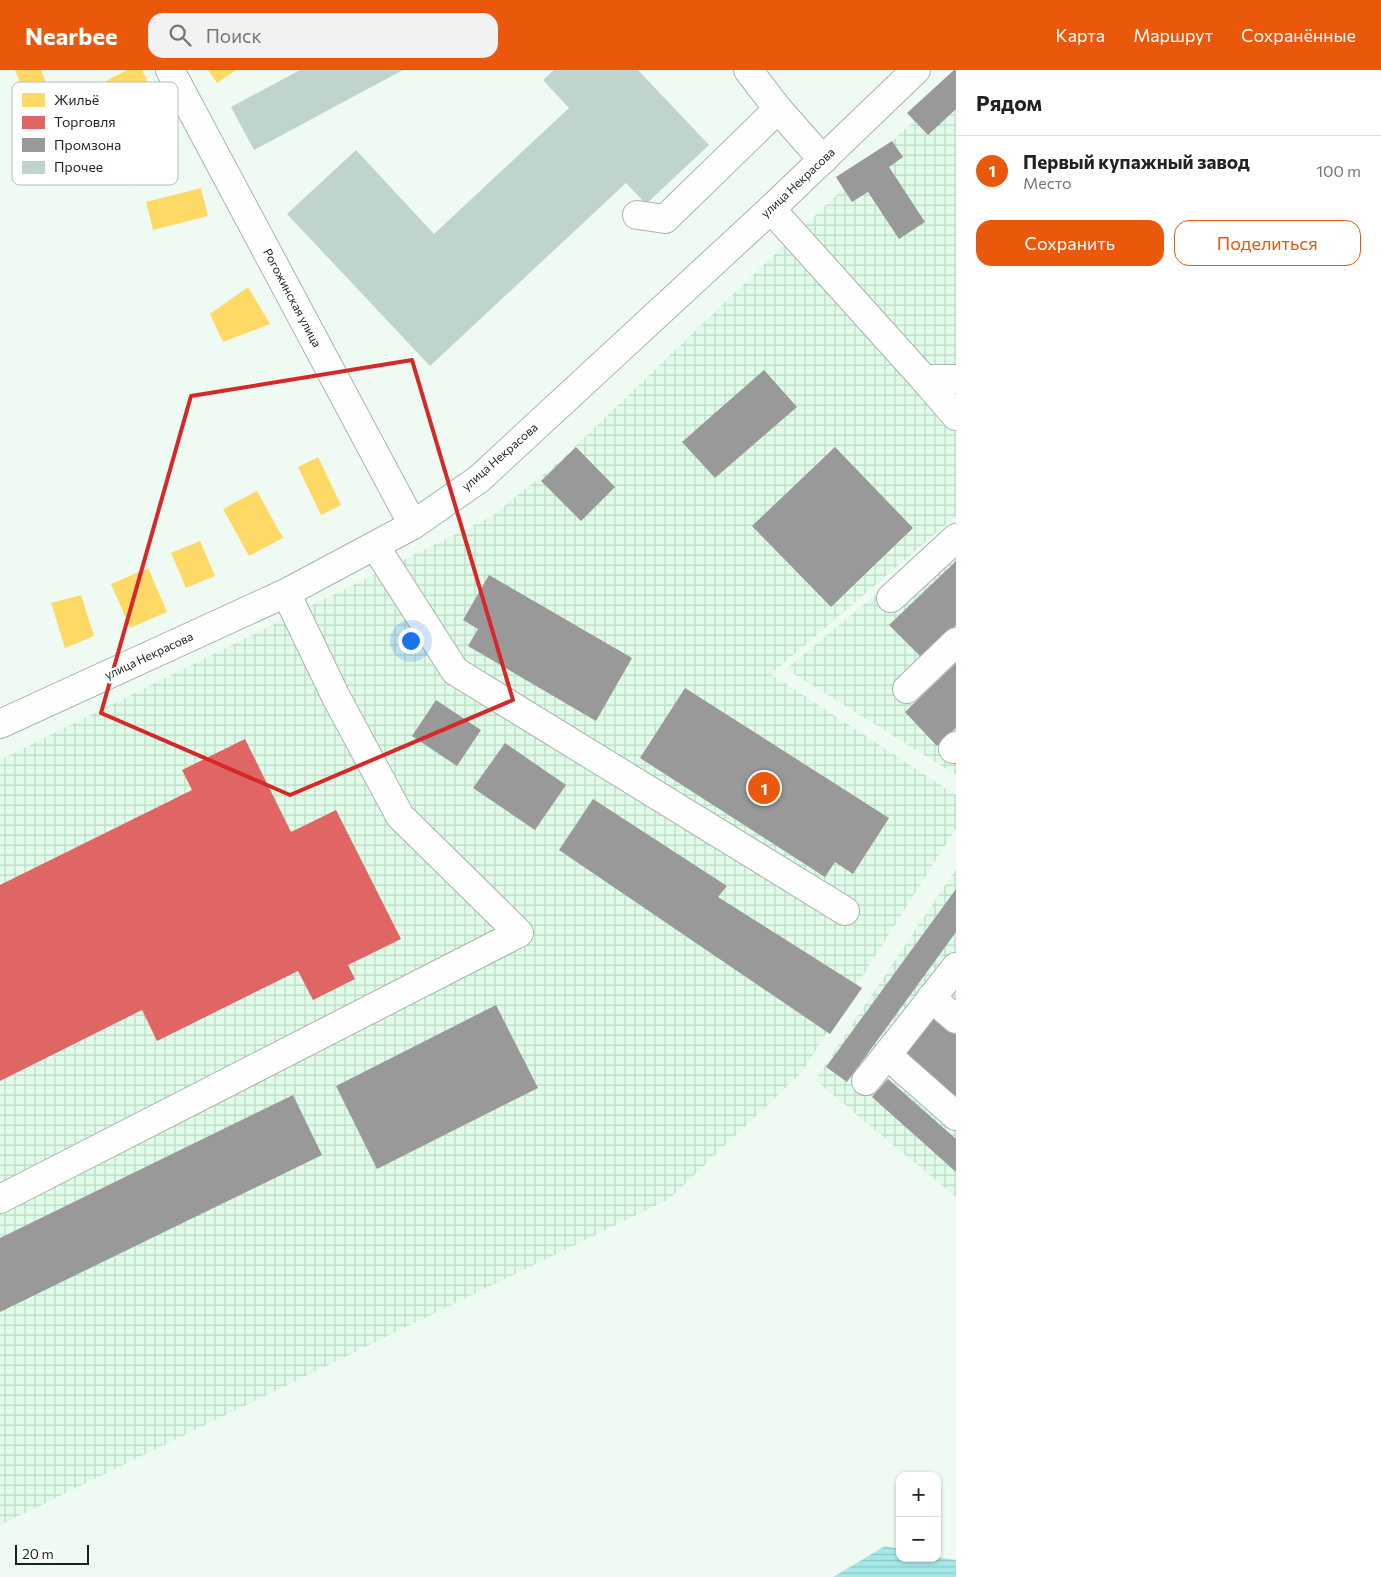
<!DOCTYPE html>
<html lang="ru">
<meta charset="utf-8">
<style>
body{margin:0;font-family:Commissioner,sans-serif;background:#f2f2f2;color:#222}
.controls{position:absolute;right:15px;bottom:15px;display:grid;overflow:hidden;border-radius:10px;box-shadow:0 1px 4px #0004}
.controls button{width:45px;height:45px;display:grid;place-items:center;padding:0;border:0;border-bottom:1px solid #e0e0e0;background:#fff;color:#222;font:25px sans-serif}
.scale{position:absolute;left:15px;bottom:12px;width:74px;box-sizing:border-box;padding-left:5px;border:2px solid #18251d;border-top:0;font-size:14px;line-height:18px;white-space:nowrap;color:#18251d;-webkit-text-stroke:4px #fff;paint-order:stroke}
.you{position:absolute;left:410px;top:570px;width:18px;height:18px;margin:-12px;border:4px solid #fff;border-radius:50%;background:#1a73e8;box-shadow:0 0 0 8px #1a73e833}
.badge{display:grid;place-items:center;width:32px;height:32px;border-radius:50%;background:#ea580c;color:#fff;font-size:16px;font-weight:700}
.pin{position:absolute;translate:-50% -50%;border:2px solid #fff;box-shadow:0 1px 5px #0006}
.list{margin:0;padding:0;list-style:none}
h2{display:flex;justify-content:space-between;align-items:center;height:65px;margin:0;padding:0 20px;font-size:21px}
h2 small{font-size:16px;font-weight:400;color:#767676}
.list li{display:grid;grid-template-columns:32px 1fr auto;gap:15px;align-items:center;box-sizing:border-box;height:70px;padding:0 20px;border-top:1px solid #e0e0e0}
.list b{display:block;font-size:19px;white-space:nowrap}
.list p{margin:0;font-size:16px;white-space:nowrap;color:#767676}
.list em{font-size:16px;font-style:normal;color:#767676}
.actions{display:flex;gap:10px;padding:15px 20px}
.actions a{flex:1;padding:11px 0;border:1px solid #ea580c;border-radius:15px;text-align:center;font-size:18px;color:#ea580c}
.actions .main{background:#ea580c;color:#fff}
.icon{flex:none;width:28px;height:28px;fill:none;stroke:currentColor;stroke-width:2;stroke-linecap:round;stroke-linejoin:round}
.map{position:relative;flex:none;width:956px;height:1507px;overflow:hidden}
header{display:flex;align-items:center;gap:30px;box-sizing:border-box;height:70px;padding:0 25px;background:#ea580c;color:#fff}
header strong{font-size:24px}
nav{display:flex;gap:28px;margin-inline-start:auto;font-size:18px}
.search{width:350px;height:45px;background:#f2f2f2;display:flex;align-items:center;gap:12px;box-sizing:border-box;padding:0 18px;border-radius:15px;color:#767676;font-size:19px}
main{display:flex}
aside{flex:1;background:#fff}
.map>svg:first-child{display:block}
.industrial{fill:url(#industrial-grid)}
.water{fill:url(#water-rules)}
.homes{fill:#ffd966}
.shops{fill:#e06666}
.industry{fill:#999}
.building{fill:#bfd4cc}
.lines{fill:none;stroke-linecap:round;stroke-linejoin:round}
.minor-casing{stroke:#a9b4ad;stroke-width:30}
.minor{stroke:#fdfefd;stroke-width:28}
.marked{fill:none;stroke:#d62828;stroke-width:4;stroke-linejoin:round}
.labels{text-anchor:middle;stroke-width:5;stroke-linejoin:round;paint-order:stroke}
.street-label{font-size:12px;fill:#18251d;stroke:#fff}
.key{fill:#fff;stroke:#babebb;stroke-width:1}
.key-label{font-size:14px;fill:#18251d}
</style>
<header>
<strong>Nearbee</strong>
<div class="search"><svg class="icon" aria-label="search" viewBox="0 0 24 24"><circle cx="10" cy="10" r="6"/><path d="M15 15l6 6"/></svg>Поиск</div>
<nav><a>Карта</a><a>Маршрут</a><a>Сохранённые</a></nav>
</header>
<main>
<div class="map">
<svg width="956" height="1507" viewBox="0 0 956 1507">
<defs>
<pattern id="industrial-grid" width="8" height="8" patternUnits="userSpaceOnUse" patternTransform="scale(1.25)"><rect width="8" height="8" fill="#e0fce9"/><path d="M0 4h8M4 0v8" fill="none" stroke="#bfd8c7"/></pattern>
<pattern id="water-rules" width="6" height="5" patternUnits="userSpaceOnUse" patternTransform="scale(1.25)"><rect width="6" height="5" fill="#a4e9e6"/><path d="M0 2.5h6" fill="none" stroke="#8cc8c5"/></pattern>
</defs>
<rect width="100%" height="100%" fill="#effaf2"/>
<g class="industrial">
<polygon points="956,10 956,446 771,604 956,725 956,758 802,1002 669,1129 0,1455 0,690 492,446 561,390"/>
<polygon points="956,458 956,705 786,599"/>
<polygon points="956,799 956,1127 815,1010"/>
</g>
<polygon class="water" points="885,1476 900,1479 900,1488 937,1487 956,1490 956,1507 833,1507"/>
<g class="homes">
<polygon points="15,0 41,0 47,15 24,24"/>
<polygon points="127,0 142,0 158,33 117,54 98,15"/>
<polygon points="208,0 236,0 217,13"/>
<polygon points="163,64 167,84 148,95 142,108 129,116 108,88"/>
<polygon points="201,118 208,146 153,160 146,132"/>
<polygon points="248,217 270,254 223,272 210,244"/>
<polygon points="318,387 341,435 321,445 298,397"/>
<polygon points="257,421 283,468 249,486 223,439"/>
<polygon points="200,471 215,506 186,518 171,483"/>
<polygon points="148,498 167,542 130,558 111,514"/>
<polygon points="81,525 94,566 65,578 51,533"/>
</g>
<polygon class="shops" points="245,669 291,762 336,740 401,869 348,895 355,909 313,930 298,901 157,971 142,940 0,1011 0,815 192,720 182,700"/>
<g class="industry">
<polygon points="954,0 956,0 956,39 928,65 907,43"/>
<polygon points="892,71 903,87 889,97 925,152 899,169 868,122 852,132 836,107"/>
<polygon points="764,300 797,337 715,408 682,372"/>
<polygon points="576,377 615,417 581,451 541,411"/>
<polygon points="835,377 913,458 831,537 752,456"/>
<polygon points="956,491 956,555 922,588 889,555"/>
<polygon points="489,505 632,588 596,651 468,576 478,559 463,550"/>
<polygon points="956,593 956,658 937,676 905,642"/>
<polygon points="685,618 889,748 853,804 835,792 825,807 640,688"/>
<polygon points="436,630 481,660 457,696 412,666"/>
<polygon points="505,673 566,715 535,760 473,718"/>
<polygon points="593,729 727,816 718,827 862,918 830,964 559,780"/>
<polygon points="956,819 956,862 847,1012 826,997"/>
<polygon points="496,935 538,1018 377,1099 336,1016"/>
<polygon points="935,947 956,965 956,1030 903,984"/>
<polygon points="888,1009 956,1069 956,1102 872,1027"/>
<polygon points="293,1025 322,1085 0,1242 0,1168"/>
</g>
<g class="building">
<polygon points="300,0 403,0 254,80 231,37"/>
<polygon points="554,0 638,0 709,75 646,134 626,113 430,296 287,144 356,80 434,164 569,38 543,10"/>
</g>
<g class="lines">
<g class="minor-casing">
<g id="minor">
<polyline points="170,0 413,455"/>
<polyline points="748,0 778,39 823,90"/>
<polyline points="771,139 924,309 956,309"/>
<polyline points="637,145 665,149 778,39"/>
<polyline points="924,309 956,346"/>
<polyline points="375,476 455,601 845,841"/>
<polyline points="891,528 956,468"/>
<polyline points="907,619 956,572"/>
<polyline points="0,654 286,523 413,455 479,409 771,139 916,0"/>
<polyline points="953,679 956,676"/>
<polyline points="956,897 887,985 956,1046"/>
<polyline points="931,928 956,949"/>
<polyline points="866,1011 887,985"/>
<polyline points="0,1129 519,863 400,746 336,627 286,523"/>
</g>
</g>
<use href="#minor" class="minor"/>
</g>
<path class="marked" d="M412,290L513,630L290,725L101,643L191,326Z"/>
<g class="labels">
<g class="street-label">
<text transform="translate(798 113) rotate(-43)" y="4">улица Некрасова</text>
<text transform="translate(292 228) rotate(62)" y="4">Рогожинская улица</text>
<text transform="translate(500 387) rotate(-41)" y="4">улица Некрасова</text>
<text transform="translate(149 586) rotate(-25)" y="4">улица Некрасова</text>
</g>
</g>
<rect x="12" y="12" width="166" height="103" rx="8" class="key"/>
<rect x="22" y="23" width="23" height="14" fill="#ffd966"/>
<rect x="22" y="46" width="23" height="13" fill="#e06666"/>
<rect x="22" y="68" width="23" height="14" fill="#999"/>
<rect x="22" y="91" width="23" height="13" fill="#bfd4cc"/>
<g class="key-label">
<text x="54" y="35">Жильё</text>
<text x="54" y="57">Торговля</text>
<text x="54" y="80">Промзона</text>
<text x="54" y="102">Прочее</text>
</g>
</svg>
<div class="controls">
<button>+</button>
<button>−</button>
</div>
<div class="scale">20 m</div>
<div class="you"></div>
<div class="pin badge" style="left:764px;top:718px">1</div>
</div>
<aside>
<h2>Рядом<small></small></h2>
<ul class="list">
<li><span class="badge">1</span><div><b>Первый купажный завод</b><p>Место</p></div><em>100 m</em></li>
</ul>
<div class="actions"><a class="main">Сохранить</a><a>Поделиться</a></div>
</aside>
</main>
